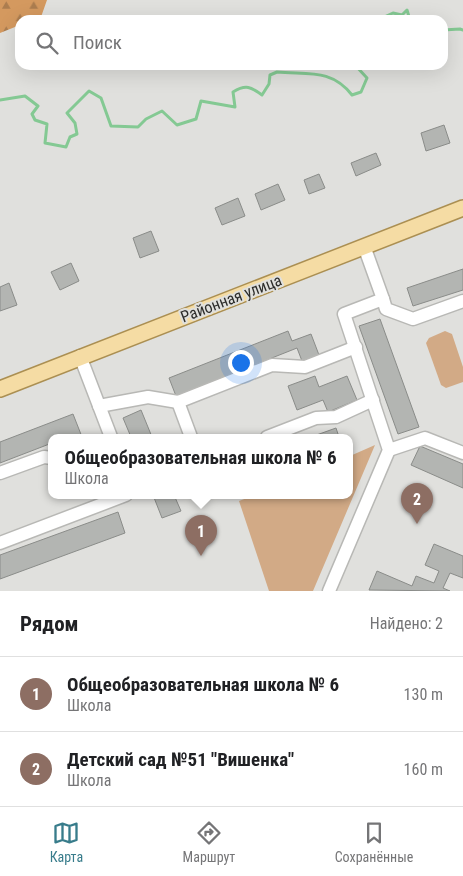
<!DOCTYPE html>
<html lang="ru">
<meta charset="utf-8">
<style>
body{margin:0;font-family:"Roboto Condensed",sans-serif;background:#f2f2f2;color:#202124}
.you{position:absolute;left:240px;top:362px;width:18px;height:18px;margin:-12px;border:4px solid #fff;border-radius:50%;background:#1a73e8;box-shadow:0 0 0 8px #1a73e833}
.badge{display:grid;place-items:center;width:32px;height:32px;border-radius:50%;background:#387c8b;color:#fff;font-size:16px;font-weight:700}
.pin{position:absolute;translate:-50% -41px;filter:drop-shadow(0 1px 2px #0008)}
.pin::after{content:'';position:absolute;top:26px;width:18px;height:15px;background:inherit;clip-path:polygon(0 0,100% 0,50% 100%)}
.popup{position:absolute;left:48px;top:434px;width:305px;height:65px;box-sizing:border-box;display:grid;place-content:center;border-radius:10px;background:#fff;filter:drop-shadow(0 1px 4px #0005);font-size:16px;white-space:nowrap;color:#757577}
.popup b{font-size:19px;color:#202124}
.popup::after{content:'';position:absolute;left:50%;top:100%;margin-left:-10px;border:10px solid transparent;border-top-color:#fff}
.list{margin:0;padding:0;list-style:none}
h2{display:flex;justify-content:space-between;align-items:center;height:65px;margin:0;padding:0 20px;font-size:21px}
h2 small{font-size:16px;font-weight:400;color:#757577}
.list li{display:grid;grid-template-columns:32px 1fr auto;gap:15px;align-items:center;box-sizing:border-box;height:75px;padding:0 20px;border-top:1px solid #e0e0e0}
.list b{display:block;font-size:19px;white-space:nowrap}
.list p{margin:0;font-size:16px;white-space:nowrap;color:#757577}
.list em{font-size:16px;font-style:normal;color:#757577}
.icon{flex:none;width:28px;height:28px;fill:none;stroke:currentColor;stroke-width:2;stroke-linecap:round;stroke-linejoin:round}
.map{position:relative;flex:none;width:463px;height:591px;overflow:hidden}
.search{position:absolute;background:#fff;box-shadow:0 5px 20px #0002;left:15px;right:15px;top:15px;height:55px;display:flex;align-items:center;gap:12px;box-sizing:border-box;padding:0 18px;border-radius:15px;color:#757577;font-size:19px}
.sheet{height:215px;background:#fff}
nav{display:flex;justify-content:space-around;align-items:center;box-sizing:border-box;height:70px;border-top:1px solid #e0e0e0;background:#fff;font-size:14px;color:#757577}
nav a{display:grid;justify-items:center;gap:2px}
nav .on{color:#387c8b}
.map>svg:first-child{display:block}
.green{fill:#d2aa86}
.forest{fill:url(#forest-firs)}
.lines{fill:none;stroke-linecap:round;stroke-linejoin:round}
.stream{stroke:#84c993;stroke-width:3}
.building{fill:#b3b5b2;stroke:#8a8c89}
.minor-casing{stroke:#b8b8b5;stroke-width:15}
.major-casing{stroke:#ab8f52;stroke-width:18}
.minor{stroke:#fff;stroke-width:12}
.major{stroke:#f5dca4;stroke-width:15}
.labels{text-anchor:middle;stroke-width:4;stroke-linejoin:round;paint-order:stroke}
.street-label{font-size:16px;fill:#2c2c2a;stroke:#e0e0dd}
</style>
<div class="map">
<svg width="463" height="591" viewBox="0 0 463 591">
<defs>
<pattern id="forest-firs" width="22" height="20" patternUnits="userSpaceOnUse" patternTransform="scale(1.25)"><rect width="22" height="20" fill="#d4995f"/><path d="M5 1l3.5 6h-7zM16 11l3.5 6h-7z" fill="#ac7d4f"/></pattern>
</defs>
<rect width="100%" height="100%" fill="#e0e0dd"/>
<g class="green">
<polygon points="445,331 452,334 463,367 463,382 446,388 441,385 426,343 429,338"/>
<polygon points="375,445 313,591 269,591 239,501 255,495 350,495 350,456"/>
</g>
<polygon class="forest" points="0,0 47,0 41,17 33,20 20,20 20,25 0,33"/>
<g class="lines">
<g class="stream">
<polyline points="382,20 382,18 393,13 402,15 407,10 410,20"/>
<polyline points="443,30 460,29 463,30"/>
<path d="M0,100L25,96L38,106L32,114L35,120L47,124L45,143L66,147L70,137L77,134L75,123L67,113L89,91L101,98L111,126L138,127L146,119L162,111L177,125L196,119L201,101L235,107L233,92C246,84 251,87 262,95L269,84L270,75L277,72C307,75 331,68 352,95L361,92L367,78L355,65"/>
</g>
</g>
<g class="building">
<polygon points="444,125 450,143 426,151 421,133"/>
<polygon points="376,153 381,165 356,176 351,163"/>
<polygon points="319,174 325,188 309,194 304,180"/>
<polygon points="278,184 285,200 261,210 255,194"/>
<polygon points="238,198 245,216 222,225 215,208"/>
<polygon points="151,231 159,251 140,258 133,238"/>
<polygon points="71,263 79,281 60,290 51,272"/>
<polygon points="463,269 463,290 413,306 407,288"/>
<polygon points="9,283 17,305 0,311 0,287"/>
<polygon points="380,319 419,427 398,434 359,326"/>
<polygon points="288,331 292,341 311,334 319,355 302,361 297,348 176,396 169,378"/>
<polygon points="315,376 319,387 347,376 357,400 328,412 323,400 297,410 288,386"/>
<polygon points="141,410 152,437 131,437 123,418"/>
<polygon points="73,414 82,437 52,437 52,443 0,463 0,442"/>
<polygon points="336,428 339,437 311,437"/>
<polygon points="420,446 463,464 463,488 411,465"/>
<polygon points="153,495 174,495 181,511 162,518"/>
<polygon points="118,512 125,533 0,579 0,555"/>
<polygon points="434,544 463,556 463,578 450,573 443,588 450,591 369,590 377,571 412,586 416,576 434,583 439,571 425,565"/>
</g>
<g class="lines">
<g class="minor-casing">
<g id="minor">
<polyline points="383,299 386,309 413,319 463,301"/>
<polyline points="80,356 111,437"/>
<polyline points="178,402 191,437"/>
<polyline points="99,406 148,397 178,402 272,365 305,367 356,347"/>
<polyline points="267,437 316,418 336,417 373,400"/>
<polyline points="389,450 425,438 463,453"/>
<polyline points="0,473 44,457 52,458"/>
<polyline points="0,543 126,495"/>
<polyline points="329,591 389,450 344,314 383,299 364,246"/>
</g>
</g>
<g class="major-casing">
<polyline id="major" points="0,389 463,208"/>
</g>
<use href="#minor" class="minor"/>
<use href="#major" class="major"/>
</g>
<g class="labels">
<g class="street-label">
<text transform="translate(231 298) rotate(-21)" y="6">Районная улица</text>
</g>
</g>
</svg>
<div class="you"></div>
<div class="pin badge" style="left:201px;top:556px;background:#8d6e63">1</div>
<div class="popup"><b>Общеобразовательная школа № 6</b>Школа</div>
<div class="pin badge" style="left:417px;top:524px;background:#8d6e63">2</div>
<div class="search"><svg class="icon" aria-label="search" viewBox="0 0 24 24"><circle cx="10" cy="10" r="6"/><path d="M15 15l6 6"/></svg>Поиск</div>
</div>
<section class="sheet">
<h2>Рядом<small>Найдено: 2</small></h2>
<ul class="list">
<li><span class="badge" style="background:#8d6e63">1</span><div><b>Общеобразовательная школа № 6</b><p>Школа</p></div><em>130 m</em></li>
<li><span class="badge" style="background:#8d6e63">2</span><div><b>Детский сад №51 &quot;Вишенка&quot;</b><p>Школа</p></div><em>160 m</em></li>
</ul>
</section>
<nav>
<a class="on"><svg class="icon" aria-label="map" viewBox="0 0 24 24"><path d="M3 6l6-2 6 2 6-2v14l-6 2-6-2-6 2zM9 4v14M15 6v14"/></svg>Карта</a>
<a><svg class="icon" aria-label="directions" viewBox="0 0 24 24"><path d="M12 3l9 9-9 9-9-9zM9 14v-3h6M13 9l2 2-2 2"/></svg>Маршрут</a>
<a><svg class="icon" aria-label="saved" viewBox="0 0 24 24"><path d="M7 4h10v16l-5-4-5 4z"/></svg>Сохранённые</a>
</nav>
